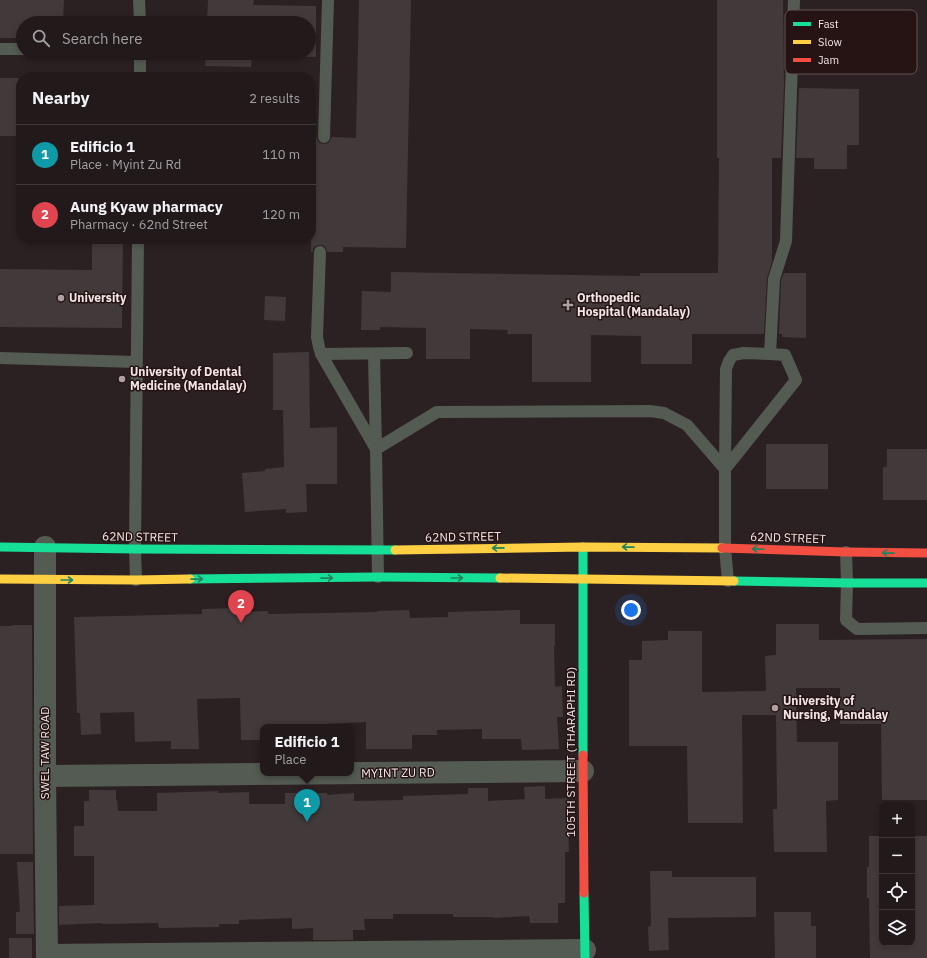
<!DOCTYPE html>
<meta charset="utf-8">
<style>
body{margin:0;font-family:"IBM Plex Sans",sans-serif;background:#2d2627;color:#f1f3f6}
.controls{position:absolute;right:12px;bottom:12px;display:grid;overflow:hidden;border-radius:8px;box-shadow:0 2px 6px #0003}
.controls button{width:36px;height:36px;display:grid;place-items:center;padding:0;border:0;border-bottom:1px solid #3e3839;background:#21191a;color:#f1f3f6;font:20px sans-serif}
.you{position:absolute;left:631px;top:610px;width:14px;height:14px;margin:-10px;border:3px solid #fff;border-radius:50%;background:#1a73e8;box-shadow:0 0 0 6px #1a73e833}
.badge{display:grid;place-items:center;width:26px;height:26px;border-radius:50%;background:#ada0a1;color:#fff;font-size:13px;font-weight:700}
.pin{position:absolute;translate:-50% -33px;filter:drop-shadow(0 1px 2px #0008)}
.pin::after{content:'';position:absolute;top:21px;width:14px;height:12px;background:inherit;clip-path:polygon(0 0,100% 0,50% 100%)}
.popup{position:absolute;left:260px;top:724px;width:94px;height:52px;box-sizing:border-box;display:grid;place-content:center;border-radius:8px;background:#21191a;filter:drop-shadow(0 1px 3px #0005);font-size:13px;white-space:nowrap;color:#a2a0a2}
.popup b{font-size:15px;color:#f1f3f6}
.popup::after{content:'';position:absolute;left:50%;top:100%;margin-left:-8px;border:8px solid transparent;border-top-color:#21191a}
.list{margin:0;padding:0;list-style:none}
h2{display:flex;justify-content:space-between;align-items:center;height:52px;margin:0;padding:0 16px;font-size:17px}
h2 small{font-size:13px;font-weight:400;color:#a2a0a2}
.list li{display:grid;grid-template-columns:26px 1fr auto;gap:12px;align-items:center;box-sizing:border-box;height:60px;padding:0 16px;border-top:1px solid #3e3839}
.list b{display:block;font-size:15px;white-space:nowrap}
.list p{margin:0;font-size:13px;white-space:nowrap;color:#a2a0a2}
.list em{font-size:13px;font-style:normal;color:#a2a0a2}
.icon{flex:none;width:22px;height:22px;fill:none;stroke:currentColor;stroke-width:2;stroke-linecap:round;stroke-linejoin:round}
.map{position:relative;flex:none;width:927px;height:958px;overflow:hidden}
.search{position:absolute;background:#21191a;box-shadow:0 2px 6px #0003;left:16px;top:16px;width:300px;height:44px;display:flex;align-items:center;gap:10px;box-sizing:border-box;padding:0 14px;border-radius:22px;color:#a2a0a2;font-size:15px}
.panel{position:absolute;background:#21191a;box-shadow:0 2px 6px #0003;left:16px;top:72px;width:300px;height:172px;border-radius:16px}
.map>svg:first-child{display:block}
.building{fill:#42393a}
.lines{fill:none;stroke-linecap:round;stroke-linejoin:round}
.lane{stroke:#545b52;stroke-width:12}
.street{stroke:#545b52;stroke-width:22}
.fast{stroke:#16e098;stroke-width:9}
.slow{stroke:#ffcf43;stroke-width:9}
.jam{stroke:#f24e42;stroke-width:9}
.oneway{stroke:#1d845d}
.poi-dot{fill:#ada0a1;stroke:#261415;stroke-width:1.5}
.labels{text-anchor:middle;stroke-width:3;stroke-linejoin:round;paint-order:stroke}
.poi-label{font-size:12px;font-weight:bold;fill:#f2e5e5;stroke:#261415;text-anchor:start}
.street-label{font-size:12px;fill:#f2e5e5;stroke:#261415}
.key{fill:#261415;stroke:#635353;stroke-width:1}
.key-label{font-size:11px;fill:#f2e5e5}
</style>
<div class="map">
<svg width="927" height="958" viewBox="0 0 927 958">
<rect width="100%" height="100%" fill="#2c2122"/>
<g class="building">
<polygon points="0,0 64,0 63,23 23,23 23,38 0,38"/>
<polygon points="208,0 254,0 253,5 316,6 316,57 252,56 251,67 205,66 206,53 309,53 309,23 207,23"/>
<polygon points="359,0 411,0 406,248 343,247 343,252 327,252 326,248 324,246 320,245 316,246 313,248 313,252 311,252 311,137 317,137 317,140 320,143 324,144 328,143 330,141 332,137 356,138"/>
<polygon points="717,0 783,0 784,88 781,158 772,158 772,262 767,278 764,334 692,334 692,364 641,364 641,336 591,335 591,382 532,382 532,334 507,334 508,330 470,329 470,359 426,359 426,328 380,327 380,330 361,330 362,291 391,292 391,272 640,276 640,273 718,273 719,158 717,158"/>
<rect x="0" y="78" width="21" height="58"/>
<polygon points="799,88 859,89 859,145 847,145 847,169 814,169 814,158 796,158"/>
<polygon points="92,239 123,239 122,328 0,327 0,269 92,270"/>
<polygon points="784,273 806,273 806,338 782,337 782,334 779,334 781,280"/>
<polygon points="265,296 286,297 285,321 264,320"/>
<polygon points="309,352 310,428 337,427 337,484 306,484 307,512 286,513 286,509 245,512 242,473 265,471 265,469 284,467 283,410 273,410 273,353"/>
<rect x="766" y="444" width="62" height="45"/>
<polygon points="887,449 927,449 927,500 883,500 883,467 887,467"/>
<polygon points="237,608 237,612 268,611 268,614 377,612 377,611 409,610 410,618 448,617 448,612 520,610 520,624 555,624 555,646 554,646 555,687 562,686 563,717 557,717 559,749 522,750 521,739 482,739 482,729 437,730 437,735 412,735 412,749 366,749 366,722 325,724 326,727 263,727 263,740 241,740 240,698 197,699 199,749 171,749 171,741 135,742 134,712 100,713 101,734 81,735 80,713 77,713 74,617 202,614 202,609"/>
<polygon points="776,624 819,624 819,640 927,639 927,800 882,800 881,724 840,724 840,688 796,688 797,742 838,742 838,800 826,801 827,852 774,852 773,809 777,809 776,715 742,715 743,823 688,823 687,746 629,746 629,660 642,660 642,641 668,640 668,631 702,631 702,692 766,691 765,656 776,655"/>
<polygon points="12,625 32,625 33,854 0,854 0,626 12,626"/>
<polygon points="545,786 545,799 567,798 569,852 565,852 565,903 558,903 558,923 530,923 529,916 493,918 493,917 453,917 453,914 393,914 393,919 364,919 365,930 353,930 353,940 313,940 313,928 292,929 292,918 239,920 239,924 219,924 219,927 159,928 158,923 101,924 101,923 59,925 59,906 94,905 94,856 74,856 74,826 84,826 84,801 89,801 89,790 116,790 116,800 117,800 118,811 157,811 157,793 218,791 218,793 249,792 249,804 285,804 285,793 327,793 327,795 354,793 354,801 403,800 403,796 468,794 468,788 488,788 488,801 525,799 524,787"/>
<polygon points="869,836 882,836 882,943 912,943 912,836 927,836 927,958 870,958 869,898 867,898 867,867 869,867"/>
<polygon points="17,862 33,862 34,934 16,934 16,912 20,912"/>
<polygon points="650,871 672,871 672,877 756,877 756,917 668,918 669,950 649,951 648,927 651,926"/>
<polygon points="774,912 811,912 811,926 816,926 816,958 775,958"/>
<rect x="9" y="938" width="23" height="20"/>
</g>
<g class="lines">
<g class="lane">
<polyline points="139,0 140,23"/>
<polyline points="0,49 23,49"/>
<polyline points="140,77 140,53"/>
<polyline points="324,137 328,0"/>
<polyline points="320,252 317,337 319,347 321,354 376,449 378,577"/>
<polyline points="321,354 407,353"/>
<polyline points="374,354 376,449 437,412 650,411 664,413 687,425 725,469 725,548 728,581"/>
<polyline points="0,358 136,362"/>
<polyline points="725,469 796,380 785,355 770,354 774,279 786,241 794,0"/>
<polyline points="725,469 726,369 729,361 733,355 744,353 770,354"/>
<polyline points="846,552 847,583 846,620 857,629 927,628"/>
<polyline points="136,580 135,549 138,239"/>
</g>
<g class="street">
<polyline points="45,547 45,776 47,958"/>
<polyline points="45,776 583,771"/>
<polyline points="47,955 585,950"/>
</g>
<g class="fast">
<polyline points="0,547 135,549 395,550"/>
<polyline points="583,547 583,755"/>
<polyline points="190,579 378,577 500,578"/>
<polyline points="734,581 847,583 927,583"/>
<polyline points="584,893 585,958"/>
</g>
<g class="slow">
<polyline points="395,550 583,547 722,548"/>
<polyline points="500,578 734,581"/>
<polyline points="0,579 136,580 190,579"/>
</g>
<g class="jam">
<polyline points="722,548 846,552 927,553"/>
<polyline points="583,755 584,893"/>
</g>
</g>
<defs><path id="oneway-shaft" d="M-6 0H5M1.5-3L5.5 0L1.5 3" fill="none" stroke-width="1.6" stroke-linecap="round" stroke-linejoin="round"/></defs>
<g class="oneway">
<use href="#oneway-shaft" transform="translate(628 547) rotate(-179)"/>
<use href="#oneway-shaft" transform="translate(498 548) rotate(179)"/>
<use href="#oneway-shaft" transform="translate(758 549) rotate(-178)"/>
<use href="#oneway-shaft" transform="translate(888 553) rotate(-179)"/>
<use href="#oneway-shaft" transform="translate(327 578) rotate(-1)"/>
<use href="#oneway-shaft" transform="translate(457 578)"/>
<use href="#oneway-shaft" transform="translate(197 579) rotate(-1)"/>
<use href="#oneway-shaft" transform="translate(67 580)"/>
</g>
<g class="poi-dot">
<circle cx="61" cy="298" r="4"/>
<path d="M566 299h4v4h4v4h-4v4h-4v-4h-4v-4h4z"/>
<circle cx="122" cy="379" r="4"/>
<circle cx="775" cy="708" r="4"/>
</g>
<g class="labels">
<g class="poi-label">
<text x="69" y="302">University</text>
<text x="577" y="302">Orthopedic<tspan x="577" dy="14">Hospital (Mandalay)</tspan></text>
<text x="130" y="376">University of Dental<tspan x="130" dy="14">Medicine (Mandalay)</tspan></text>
<text x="783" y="705">University of<tspan x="783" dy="14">Nursing, Mandalay</tspan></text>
</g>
<g class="street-label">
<text transform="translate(140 537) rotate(1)" y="4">62ND STREET</text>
<text transform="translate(463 537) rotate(-1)" y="4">62ND STREET</text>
<text transform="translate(788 538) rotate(2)" y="4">62ND STREET</text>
<text transform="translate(571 752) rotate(-90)" y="4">105TH STREET (THARAPHI RD)</text>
<text transform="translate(45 753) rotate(-90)" y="4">SWEL TAW ROAD</text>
<text transform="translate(398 773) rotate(-1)" y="4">MYINT ZU RD</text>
</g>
</g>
<rect x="785" y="10" width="132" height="64" rx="6" class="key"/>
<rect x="793" y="22" width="18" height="4" fill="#16e098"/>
<rect x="793" y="40" width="18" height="4" fill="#ffcf43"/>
<rect x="793" y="58" width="18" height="4" fill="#f24e42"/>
<g class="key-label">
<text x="818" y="28">Fast</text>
<text x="818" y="46">Slow</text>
<text x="818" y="64">Jam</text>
</g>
</svg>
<div class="controls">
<button>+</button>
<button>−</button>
<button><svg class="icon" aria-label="locate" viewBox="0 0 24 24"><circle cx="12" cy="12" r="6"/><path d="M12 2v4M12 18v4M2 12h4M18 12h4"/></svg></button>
<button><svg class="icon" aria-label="layers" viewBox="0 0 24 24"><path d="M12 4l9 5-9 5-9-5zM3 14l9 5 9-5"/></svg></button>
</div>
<div class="you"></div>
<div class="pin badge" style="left:307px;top:822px;background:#0f9aa8">1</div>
<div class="popup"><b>Edificio 1</b>Place</div>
<div class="pin badge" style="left:241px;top:623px;background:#e0444e">2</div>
<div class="search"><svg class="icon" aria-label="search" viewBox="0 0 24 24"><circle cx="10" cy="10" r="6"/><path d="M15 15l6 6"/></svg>Search here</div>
<section class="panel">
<h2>Nearby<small>2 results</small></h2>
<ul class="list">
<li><span class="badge" style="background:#0f9aa8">1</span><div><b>Edificio 1</b><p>Place · Myint Zu Rd</p></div><em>110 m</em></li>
<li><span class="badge" style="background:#e0444e">2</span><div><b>Aung Kyaw pharmacy</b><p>Pharmacy · 62nd Street</p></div><em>120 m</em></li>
</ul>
</section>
</div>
